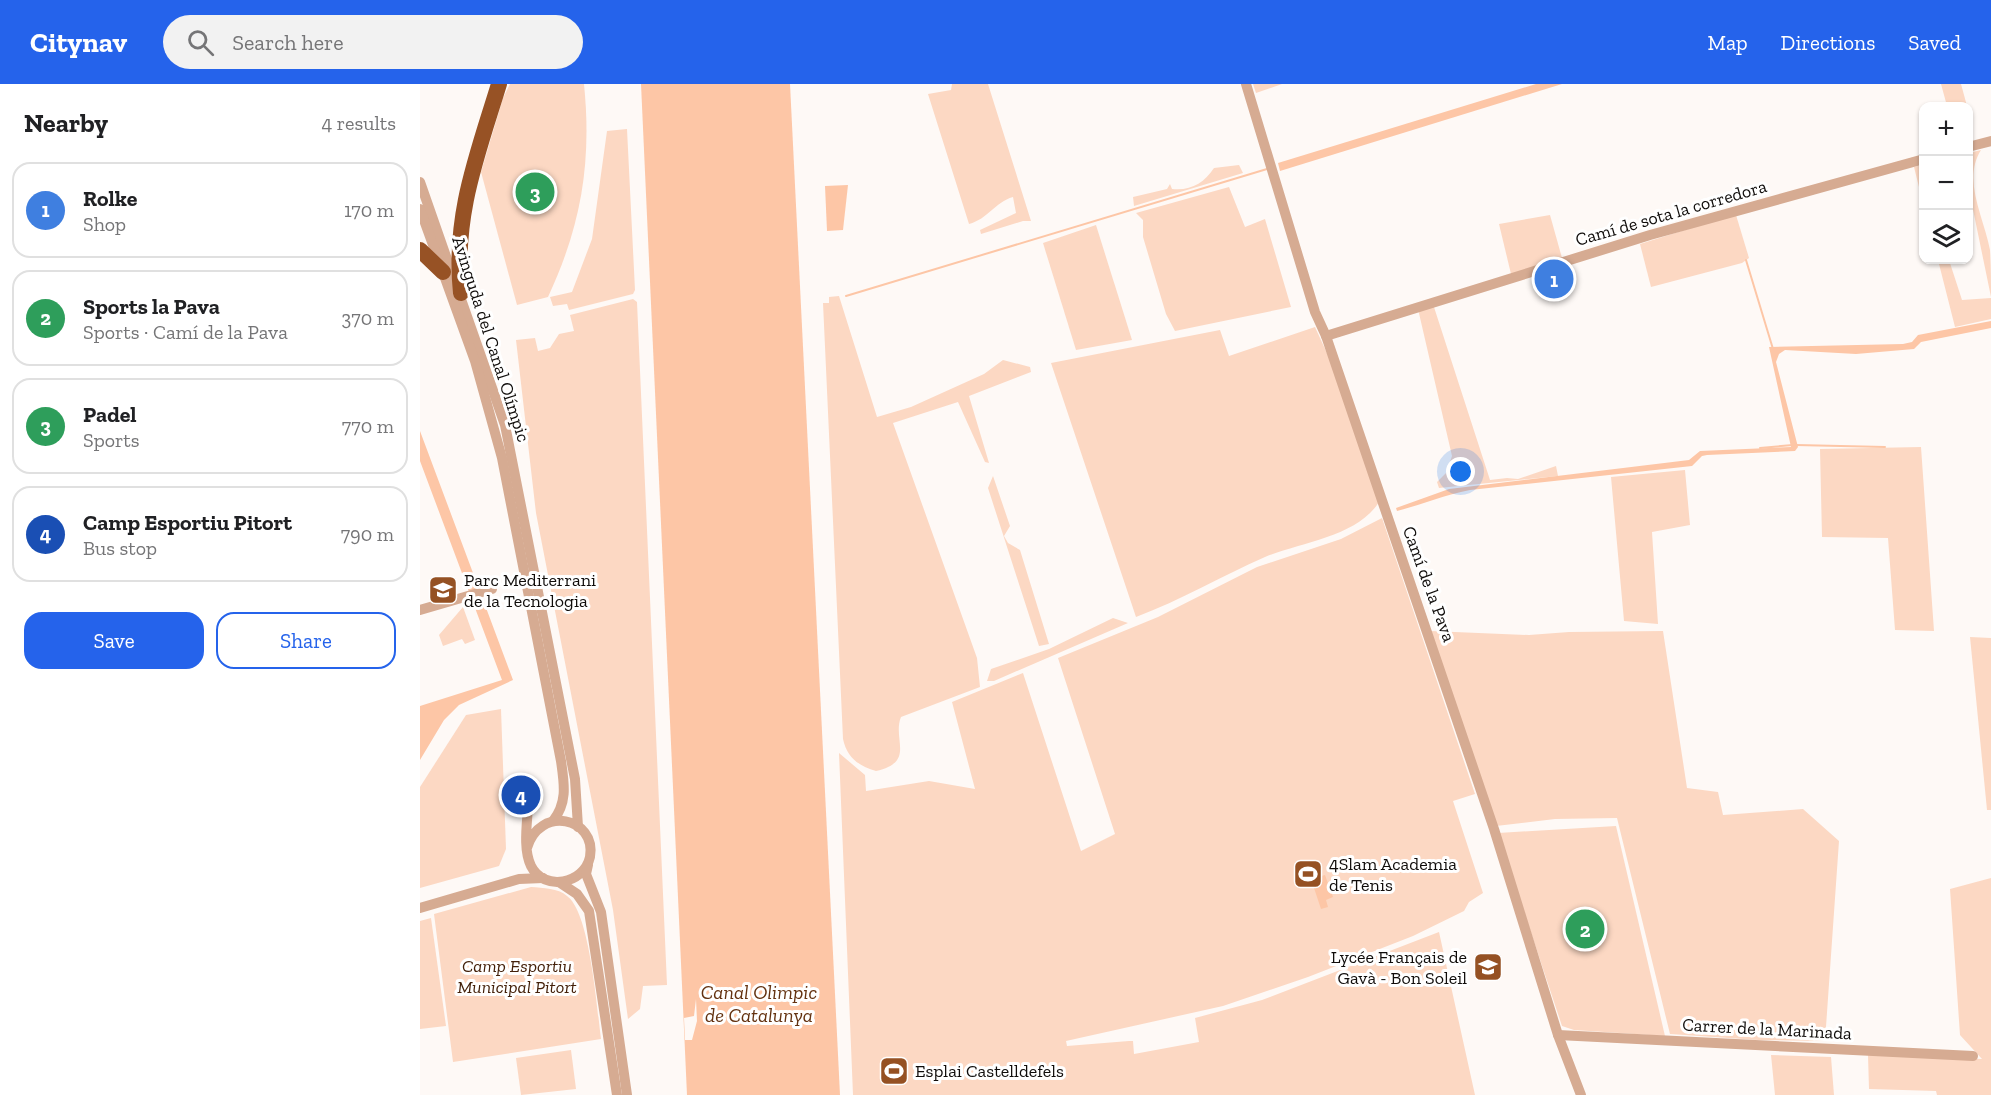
<!DOCTYPE html>
<meta charset="utf-8">
<style>
body{margin:0;font-family:"Zilla Slab",serif;background:#f2f2f2;color:#202124}
.controls{position:absolute;right:18px;top:18px;display:grid;overflow:hidden;border-radius:12px;box-shadow:0 2px 4px #0004}
.controls button{width:54px;height:54px;display:grid;place-items:center;padding:0;border:0;border-bottom:2px solid #e0e0e0;background:#fff;color:#202124;font:30px sans-serif}
.you{position:absolute;left:1041px;top:388px;width:21px;height:21px;margin:-15px;border:4px solid #fff;border-radius:50%;background:#1a73e8;box-shadow:0 0 0 9px #1a73e833}
.badge{display:grid;place-items:center;width:39px;height:39px;border-radius:50%;background:#2563eb;color:#fff;font-size:20px;font-weight:700}
.pin{position:absolute;translate:-50% -50%;border:3px solid #fff;box-shadow:0 2px 6px #0006}
.list{margin:0;padding:0;list-style:none}
h2{display:flex;justify-content:space-between;align-items:center;height:78px;margin:0;padding:0 24px;font-size:26px}
h2 small{font-size:20px;font-weight:400;color:#757577}
.list li{display:grid;grid-template-columns:39px 1fr auto;gap:18px;align-items:center;box-sizing:border-box;height:96px;margin:0 12px 12px;padding:0 12px;border:2px solid #e0e0e0;border-radius:18px}
.list b{display:block;font-size:22px;white-space:nowrap}
.list p{margin:0;font-size:20px;white-space:nowrap;color:#757577}
.list em{font-size:20px;font-style:normal;color:#757577}
.actions{display:flex;gap:12px;padding:18px 24px}
.actions a{flex:1;padding:14px 0;border:2px solid #2563eb;border-radius:18px;text-align:center;font-size:21px;color:#2563eb}
.actions .main{background:#2563eb;color:#fff}
.icon{flex:none;width:33px;height:33px;fill:none;stroke:currentColor;stroke-width:2;stroke-linecap:round;stroke-linejoin:round}
.map{position:relative;flex:none;width:1571px;height:1011px;overflow:hidden}
header{display:flex;align-items:center;gap:36px;box-sizing:border-box;height:84px;padding:0 30px;background:#2563eb;color:#fff}
header strong{font-size:28px}
nav{display:flex;gap:33px;margin-inline-start:auto;font-size:21px}
.search{width:420px;height:54px;background:#f2f2f2;display:flex;align-items:center;gap:15px;box-sizing:border-box;padding:0 21px;border-radius:33px;color:#757577;font-size:22px}
main{display:flex}
aside{flex:1;background:#fff}
.map>svg:first-child{display:block}
.green{fill:#fcd8c3}
.water{fill:#fdc6a6}
.pier{fill:#fef9f6}
.lines{fill:none;stroke-linecap:round;stroke-linejoin:round}
.stream{stroke:#fdc6a6;stroke-width:2}
.minor{stroke:#d6ab92;stroke-width:10}
.highway{stroke:#975225;stroke-width:16}
.labels{text-anchor:middle;stroke-width:6;stroke-linejoin:round;paint-order:stroke}
.street-label{font-size:18px;fill:#0f0c0a;stroke:#fff}
.poi-label{font-size:18px;fill:#0f0c0a;stroke:#fff;text-anchor:start}
.park-label{font-size:18px;font-style:italic;fill:#432009;stroke:#fff}
.water-label{font-size:20px;font-style:italic;fill:#643210;stroke:#fff}
</style>
<header>
<strong>Citynav</strong>
<div class="search"><svg class="icon" aria-label="search" viewBox="0 0 24 24"><circle cx="10" cy="10" r="6"/><path d="M15 15l6 6"/></svg>Search here</div>
<nav><a>Map</a><a>Directions</a><a>Saved</a></nav>
</header>
<main>
<aside>
<h2>Nearby<small>4 results</small></h2>
<ul class="list">
<li><span class="badge" style="background:#3f7fe0">1</span><div><b>Rolke</b><p>Shop</p></div><em>170 m</em></li>
<li><span class="badge" style="background:#2e9e5b">2</span><div><b>Sports la Pava</b><p>Sports · Camí de la Pava</p></div><em>370 m</em></li>
<li><span class="badge" style="background:#2e9e5b">3</span><div><b>Padel</b><p>Sports</p></div><em>770 m</em></li>
<li><span class="badge" style="background:#1a4fb4">4</span><div><b>Camp Esportiu Pitort</b><p>Bus stop</p></div><em>790 m</em></li>
</ul>
<div class="actions"><a class="main">Save</a><a>Share</a></div>
</aside>
<div class="map">
<svg width="1571" height="1011" viewBox="0 0 1571 1011">
<rect width="100%" height="100%" fill="#fef9f6"/>
<g class="green">
<path d="M90,0H164C172,79 161,142 128,213L97,221L61,88L83,14Z"/>
<path d="M532,0H568L611,137H603L561,150L560,146L596,129L593,113C575,118 568,135 549,140L508,10L531,6Z"/>
<polygon points="833,0 862,0 836,9"/>
<polygon points="1521,0 1541,0 1547,22 1527,22"/>
<polygon points="207,45 215,206 213,210 149,226 147,220 133,222 130,213 152,208 172,155 187,47"/>
<path d="M1561,66C1542,96 1564,133 1570,166C1571,181 1571,198 1571,213L1549,106V69Z"/>
<path d="M819,81L823,89L714,122L713,113L747,105L750,100L752,105C771,107 784,99 794,84Z"/>
<polygon points="1501,81 1503,119 1494,83"/>
<polygon points="809,103 825,143 845,135 871,223 755,247 746,230 723,153 723,136 716,129"/>
<polygon points="1130,131 1142,174 1091,190 1079,140"/>
<polygon points="1313,131 1316,131 1329,174 1322,179 1231,203 1220,160"/>
<polygon points="676,141 712,256 656,266 623,159"/>
<polygon points="1518,176 1529,176 1542,216 1571,214 1571,235 1535,243"/>
<path d="M419,212L457,333L491,323L564,290L583,276L610,283L611,288L549,312L569,379L565,378L538,318L473,339L557,574L560,603L481,633C472,655 496,678 456,687C439,682 427,674 423,655L403,219H409V213Z"/>
<polygon points="213,215 217,218 247,901 223,902 220,925 208,935 193,826 116,429 96,256 115,254 118,267 130,264 139,250 154,247 150,231"/>
<polygon points="1013,220 1070,396 1087,394 1098,395 1136,382 1138,392 1019,404 1017,398 1026,389 1032,372 998,225"/>
<path d="M895,243L911,278L959,418C937,453 881,458 845,473C802,492 761,516 716,533L631,279L800,246L809,272Z"/>
<polygon points="1501,363 1514,547 1475,546 1468,454 1402,453 1400,365"/>
<polygon points="1265,386 1270,441 1232,448 1238,540 1204,537 1191,393"/>
<polygon points="573,392 590,442 584,452 588,459 600,466 629,560 619,562 568,404"/>
<polygon points="962,434 1055,710 1033,717 1063,809 1049,818 1044,827 993,852 888,893 803,922 646,957 647,962 709,957 713,957 714,970 779,958 775,934 842,916 1019,848 1055,1011 433,1011 419,669 445,691 446,707 509,697 555,705 532,618 603,589 661,767 695,750 638,574 738,533 837,483 921,455"/>
<polygon points="43,523 55,556 45,560 42,555 23,562 19,551"/>
<polygon points="693,534 708,539 574,597 567,597 571,585 629,565"/>
<polygon points="1011,547 1109,551 1149,548 1243,547 1267,704 1298,708 1303,731 1383,725 1419,757 1405,957 1338,956 1250,950 1197,734 1135,735 1076,742"/>
<polygon points="1550,553 1571,554 1571,726 1567,726"/>
<polygon points="81,625 86,765 79,782 0,804 0,703 46,631"/>
<polygon points="1196,742 1245,952 1154,946 1142,942 1078,749"/>
<polygon points="1571,794 1571,1011 1517,1011 1516,1007 1449,1005 1448,971 1562,975 1540,951 1530,805"/>
<path d="M111,803C123,804 138,804 147,812C170,828 177,925 181,955L33,978L14,830Z"/>
<polygon points="11,834 26,942 0,945 0,837"/>
<polygon points="151,966 156,1005 101,1011 96,974"/>
<polygon points="1351,971 1411,973 1414,1011 1355,1011"/>
</g>
<g class="water">
<polygon points="221,0 370,0 420,1011 267,1011"/>
<polygon points="1116,0 1142,0 860,87 858,79"/>
<polygon points="428,101 423,146 407,147 405,102"/>
<path d="M1571,237V244L1501,258L1494,265L1436,270L1365,266L1359,270L1356,278L1378,363L1375,367L1287,371L1282,372L1272,382L1050,406C1024,411 1001,421 977,427L976,424L1029,405L1269,376L1280,367L1371,363L1349,263L1483,260L1492,258L1498,251Z"/>
<polygon points="0,347 93,596 39,621 24,636 0,676 0,622 82,596 0,377"/>
<polygon points="905,791 913,813 906,816 908,823 901,825 891,795"/>
</g>
<polygon class="pier" points="276,915 277,937 272,956 265,956 264,934 274,932"/>
<g class="lines">
<g class="stream">
<polyline points="1326,176 1353,265"/>
<polyline points="426,212 847,85"/>
<polyline points="1376,361 1465,363"/>
<polyline points="1340,364 1373,361"/>
</g>
<g class="minor">
<polyline points="826,0 895,228 906,252 1074,745 1138,951 1161,1011"/>
<polyline points="1548,63 1571,57"/>
<polyline points="0,98 85,341 155,695 158,743"/>
<path d="M0,125L55,277L82,374L141,677C144,699 148,718 133,737"/>
<polyline points="906,252 1230,151 1504,75"/>
<polyline points="0,526 72,505"/>
<path d="M107,764C119,721 177,733 170,773C164,800 124,808 111,782C103,766 107,740 108,723"/>
<polyline points="168,781 166,790 181,828 207,1011"/>
<polyline points="139,798 157,810 169,827 197,1011"/>
<polyline points="0,824 99,795 123,794"/>
<polyline points="1138,951 1553,972"/>
</g>
<g class="highway">
<polyline points="0,166 23,188"/>
<path d="M41,209C33,132 57,72 79,0"/>
</g>
</g>
<defs>
<g id="university-square" transform="scale(1.5)"><rect x="-9" y="-9" width="18" height="18" rx="4" fill="#955123" stroke="#fff"/><path d="M0-5L7-2L0 1L-7-2ZM-4 1L0 2.5L4 1V4Q0 6-4 4Z" fill="#fff"/></g>
<g id="stadium-square" transform="scale(1.5)"><rect x="-9" y="-9" width="18" height="18" rx="4" fill="#955123" stroke="#fff"/><path d="M0-5a6.5 5 0 1 0 0 10a6.5 5 0 1 0 0-10ZM-3.5-1.8h7v3.6h-7Z" fill="#fff"/></g>
<g id="school-square" transform="scale(1.5)"><rect x="-9" y="-9" width="18" height="18" rx="4" fill="#955123" stroke="#fff"/><path d="M0-5L7-2L0 1L-7-2ZM-4 1L0 2.5L4 1V4Q0 6-4 4Z" fill="#fff"/></g>
</defs>
<g fill-rule="evenodd">
<use href="#university-square" x="23" y="506"/>
<use href="#stadium-square" x="888" y="790"/>
<use href="#school-square" x="1068" y="883"/>
<use href="#stadium-square" x="474" y="987"/>
</g>
<g class="labels">
<g class="street-label">
<text transform="translate(1251 129) rotate(-16)" y="6">Camí de sota la corredora</text>
<text transform="translate(71 255) rotate(72)" y="6">Avinguda del Canal Olímpic</text>
<text transform="translate(1009 500) rotate(70)" y="6">Camí de la Pava</text>
<text transform="translate(1347 945) rotate(3)" y="6">Carrer de la Marinada</text>
</g>
<g class="poi-label">
<text x="44" y="502">Parc Mediterrani<tspan x="44" dy="21">de la Tecnologia</tspan></text>
<text x="909" y="786">4Slam Academia<tspan x="909" dy="21">de Tenis</tspan></text>
<text x="1047" y="879" text-anchor="end">Lycée Français de<tspan x="1047" dy="21">Gavà - Bon Soleil</tspan></text>
<text x="495" y="993">Esplai Castelldefels</text>
</g>
<g class="park-label">
<text x="97" y="888">Camp Esportiu<tspan x="97" dy="21">Municipal Pitort</tspan></text>
</g>
<g class="water-label">
<text x="339" y="915">Canal Olimpic<tspan x="339" dy="23">de Catalunya</tspan></text>
</g>
</g>
</svg>
<div class="controls">
<button>+</button>
<button>−</button>
<button><svg class="icon" aria-label="layers" viewBox="0 0 24 24"><path d="M12 4l9 5-9 5-9-5zM3 14l9 5 9-5"/></svg></button>
</div>
<div class="you"></div>
<div class="pin badge" style="left:1134px;top:195px;background:#3f7fe0">1</div>
<div class="pin badge" style="left:1165px;top:845px;background:#2e9e5b">2</div>
<div class="pin badge" style="left:115px;top:108px;background:#2e9e5b">3</div>
<div class="pin badge" style="left:101px;top:711px;background:#1a4fb4">4</div>
</div>
</main>
